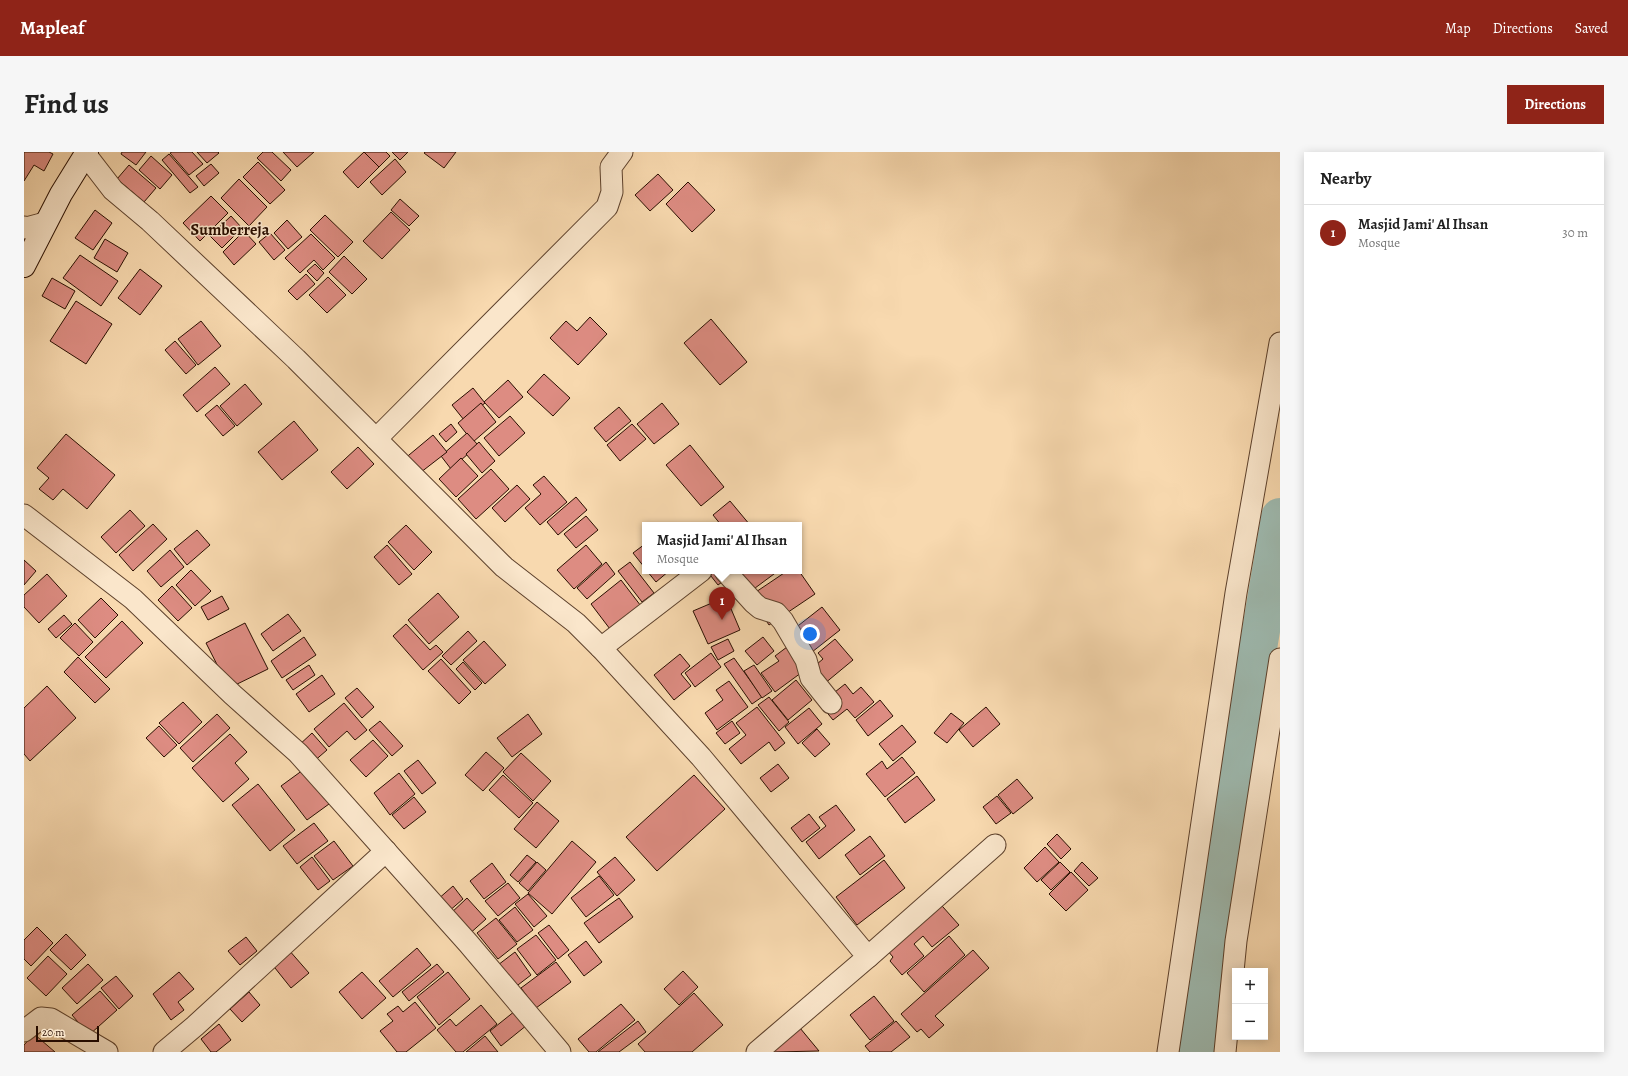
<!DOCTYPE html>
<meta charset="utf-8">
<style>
body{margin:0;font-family:Alegreya,serif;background:#f6f6f6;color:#222}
.controls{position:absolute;right:12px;bottom:12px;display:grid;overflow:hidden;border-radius:0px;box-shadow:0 2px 10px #0003}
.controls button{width:36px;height:36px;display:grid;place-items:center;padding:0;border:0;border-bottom:1px solid #e0e0e0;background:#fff;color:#222;font:20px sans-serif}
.scale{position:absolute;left:12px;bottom:10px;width:63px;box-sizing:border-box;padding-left:4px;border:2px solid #290e00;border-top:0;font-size:11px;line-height:14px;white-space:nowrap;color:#290e00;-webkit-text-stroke:3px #fae6cb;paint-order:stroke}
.you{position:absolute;left:786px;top:482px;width:14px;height:14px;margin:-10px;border:3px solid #fff;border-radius:50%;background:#1a73e8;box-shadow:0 0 0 6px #1a73e833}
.badge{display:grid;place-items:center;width:26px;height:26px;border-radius:50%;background:#8f2418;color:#fff;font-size:13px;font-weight:700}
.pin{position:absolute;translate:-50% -33px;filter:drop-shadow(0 1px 2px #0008)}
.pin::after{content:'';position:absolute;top:21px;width:14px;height:12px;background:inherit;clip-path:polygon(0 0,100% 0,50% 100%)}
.popup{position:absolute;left:618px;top:370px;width:160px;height:52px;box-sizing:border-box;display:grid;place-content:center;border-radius:0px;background:#fff;filter:drop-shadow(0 1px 3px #0005);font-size:13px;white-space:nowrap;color:#767676}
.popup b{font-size:15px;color:#222}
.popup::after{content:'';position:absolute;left:50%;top:100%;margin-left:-8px;border:8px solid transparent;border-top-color:#fff}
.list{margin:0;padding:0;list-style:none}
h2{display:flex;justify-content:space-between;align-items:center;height:52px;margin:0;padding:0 16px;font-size:17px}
h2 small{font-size:13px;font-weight:400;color:#767676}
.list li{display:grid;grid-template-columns:26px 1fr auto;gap:12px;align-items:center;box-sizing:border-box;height:56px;padding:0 16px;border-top:1px solid #e0e0e0}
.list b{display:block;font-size:15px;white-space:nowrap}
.list p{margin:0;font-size:13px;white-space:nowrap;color:#767676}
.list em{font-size:13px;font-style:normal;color:#767676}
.map{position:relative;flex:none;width:1256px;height:900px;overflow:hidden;border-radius:0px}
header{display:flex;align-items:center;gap:24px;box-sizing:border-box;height:56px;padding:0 20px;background:#8f2418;color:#fff}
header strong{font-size:19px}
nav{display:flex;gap:22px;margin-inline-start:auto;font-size:14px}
.intro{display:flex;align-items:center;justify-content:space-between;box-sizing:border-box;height:96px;padding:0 24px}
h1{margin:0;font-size:28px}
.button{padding:10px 18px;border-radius:0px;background:#8f2418;color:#fff;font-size:14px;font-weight:700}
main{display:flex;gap:24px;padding:0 24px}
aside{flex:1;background:#fff;border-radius:0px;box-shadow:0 2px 10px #0003}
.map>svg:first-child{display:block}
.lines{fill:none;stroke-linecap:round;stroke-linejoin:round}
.river{stroke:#9ebab0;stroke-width:38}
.building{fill:#dd8c82;stroke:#290e00}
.street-casing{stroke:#5d412c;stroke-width:23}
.secondary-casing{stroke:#290e00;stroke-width:24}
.street{stroke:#fae6cb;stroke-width:21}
.secondary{stroke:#fae6cb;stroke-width:22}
.labels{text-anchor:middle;stroke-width:3;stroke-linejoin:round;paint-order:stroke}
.quarter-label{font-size:16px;font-weight:bold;fill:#290e00;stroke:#fae6cb}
</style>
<header>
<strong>Mapleaf</strong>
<nav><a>Map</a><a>Directions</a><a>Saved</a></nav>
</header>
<div class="intro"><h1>Find us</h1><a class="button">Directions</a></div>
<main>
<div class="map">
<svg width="1256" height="900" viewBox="0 0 1256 900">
<rect width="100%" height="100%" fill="#f8d9af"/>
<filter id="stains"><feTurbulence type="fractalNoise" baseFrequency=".005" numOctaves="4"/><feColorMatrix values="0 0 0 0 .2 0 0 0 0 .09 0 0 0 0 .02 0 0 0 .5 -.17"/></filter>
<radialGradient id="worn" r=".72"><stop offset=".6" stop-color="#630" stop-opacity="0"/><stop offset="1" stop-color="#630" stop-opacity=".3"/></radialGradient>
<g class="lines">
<polyline class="river" points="1173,900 1198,711 1256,365"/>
</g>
<g class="building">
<polygon points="0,0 25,0 29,2 20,19 10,13 0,29"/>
<polygon points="98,0 122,0 112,13 97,2"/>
<polygon points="148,0 168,0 179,12 165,23 146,1"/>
<polygon points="173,0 194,0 195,1 183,11"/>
<polygon points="239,0 248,0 267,18 257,29 233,6"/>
<polygon points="259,0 290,0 273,15"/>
<polygon points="340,0 362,0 366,4 355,15"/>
<polygon points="340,0 355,15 334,36 319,20"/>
<polygon points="368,0 384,0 376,8"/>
<polygon points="401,0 432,0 420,16 400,1"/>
<polygon points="145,2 174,35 166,41 138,8"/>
<polygon points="127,4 148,23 136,37 115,18"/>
<polygon points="371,7 382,20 358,43 346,30"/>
<polygon points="234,10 261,38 246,52 219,25"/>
<polygon points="187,12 195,21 180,34 172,24"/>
<polygon points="105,13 132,36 120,50 93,27"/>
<polygon points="634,22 649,38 626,59 611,43"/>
<polygon points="215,27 243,55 225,74 197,46"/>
<polygon points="664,30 691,58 668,80 642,52"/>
<polygon points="187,44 204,61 176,89 159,71"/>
<polygon points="376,47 395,64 385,74 367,58"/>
<polygon points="71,58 88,71 69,98 51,86"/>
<polygon points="367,60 386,78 358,107 339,89"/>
<polygon points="301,63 329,90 314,105 286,78"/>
<polygon points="207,64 218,76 198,96 186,84"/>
<polygon points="263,68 278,85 264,97 250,81"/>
<polygon points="220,79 232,92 210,113 199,100"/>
<polygon points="246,81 261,98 250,108 235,90"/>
<polygon points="287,82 311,106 299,118 290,108 276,121 261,106"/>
<polygon points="81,87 104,101 93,120 70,106"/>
<polygon points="56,103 94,129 77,154 39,126"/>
<polygon points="320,104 343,127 328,142 305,120"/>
<polygon points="291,112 300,121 293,129 283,119"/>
<polygon points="116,117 138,134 116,163 94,146"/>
<polygon points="282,122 291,132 273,148 264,139"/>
<polygon points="304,125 322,143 303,161 285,143"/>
<polygon points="28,126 51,139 41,157 18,144"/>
<polygon points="52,149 88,172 62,212 26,189"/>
<polygon points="566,165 583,182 554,213 526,186 542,169 553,179"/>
<polygon points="687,167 723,210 696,233 660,191"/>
<polygon points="177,169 197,194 174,213 154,187"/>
<polygon points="151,189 172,213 162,222 141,198"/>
<polygon points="191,215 206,232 173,260 159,243"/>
<polygon points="520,222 546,246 529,264 503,240"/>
<polygon points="484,228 499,245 475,266 460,250"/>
<polygon points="221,232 238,252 213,274 196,254"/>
<polygon points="449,236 461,251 440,268 428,253"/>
<polygon points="457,251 472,270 449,290 434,271"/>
<polygon points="638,251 655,272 630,292 613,272"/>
<polygon points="193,253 211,274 199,284 181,263"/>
<polygon points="595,255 607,269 582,290 570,276"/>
<polygon points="486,264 501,281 475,304 460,286"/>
<polygon points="270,269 294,298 258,328 234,300"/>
<polygon points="427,272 433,280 422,290 415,282"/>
<polygon points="608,272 622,287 596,309 583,293"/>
<polygon points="443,281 454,293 427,317 417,304"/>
<polygon points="42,282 91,323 63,357 39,337 29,348 15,337 25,326 13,316"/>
<polygon points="409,283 423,300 392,324 379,308"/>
<polygon points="455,290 471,309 458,321 442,302"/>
<polygon points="666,293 700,335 677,354 642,313"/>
<polygon points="334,295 350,312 323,337 307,320"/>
<polygon points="437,306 454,324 432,345 415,327"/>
<polygon points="467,317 485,337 452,367 434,347"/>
<polygon points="520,324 543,350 516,373 501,356 517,342 509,333"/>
<polygon points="493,333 506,347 481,370 468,356"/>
<polygon points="552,345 563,358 534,383 523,370"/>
<polygon points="706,349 726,373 697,373 689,363"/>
<polygon points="106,358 121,374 92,401 77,385"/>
<polygon points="562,364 574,378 552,396 540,382"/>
<polygon points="129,372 143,387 109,419 95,403"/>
<polygon points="382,373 408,400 390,418 364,390"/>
<polygon points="173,378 186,393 163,413 150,397"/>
<polygon points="621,392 621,416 609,401"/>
<polygon points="363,393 388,422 375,433 350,405"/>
<polygon points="562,393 578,412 550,437 533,418"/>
<polygon points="146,398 160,415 137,435 123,419"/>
<polygon points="0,408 12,419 0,433"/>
<polygon points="582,410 591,422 563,447 553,436"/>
<polygon points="606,410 630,441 618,450 594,419"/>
<polygon points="167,418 187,439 171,454 152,433"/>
<polygon points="623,419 645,419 632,430"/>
<polygon points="683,419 713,419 694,433"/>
<polygon points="720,419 754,419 723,442 711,426"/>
<polygon points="763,419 775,419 791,442 745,473 726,444"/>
<polygon points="23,422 43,444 15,471 0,455 0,443"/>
<polygon points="597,428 620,458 589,481 567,452"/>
<polygon points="148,434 168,456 154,469 134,448"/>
<polygon points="414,441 435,465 405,492 384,468"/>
<polygon points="198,444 205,457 184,468 177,455"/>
<polygon points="702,445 716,478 684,492 669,459"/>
<polygon points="77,446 94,463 71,486 54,468"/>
<polygon points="798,455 816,478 788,500 770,477"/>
<polygon points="264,462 277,479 249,499 237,482"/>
<polygon points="40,463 48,472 32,486 24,477"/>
<polygon points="98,469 119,491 82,526 61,505"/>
<polygon points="51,471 69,490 55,504 36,486"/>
<polygon points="221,471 244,517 205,536 182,491"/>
<polygon points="382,472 406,498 412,493 419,500 399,518 369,484"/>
<polygon points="444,479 453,489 427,513 418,504"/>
<polygon points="280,485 292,503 258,526 247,509"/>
<polygon points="739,485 750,499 733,513 721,499"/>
<polygon points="704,487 710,499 694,508 687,495"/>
<polygon points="811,487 829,508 800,532 787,517 799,507 794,501"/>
<polygon points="460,489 482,513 461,532 439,508"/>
<polygon points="763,495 781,518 751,540 737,521 755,509 751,504"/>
<polygon points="687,501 697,515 671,535 661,521"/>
<polygon points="656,502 666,514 657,522 667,534 650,548 630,523"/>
<polygon points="54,505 86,537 71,551 40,520"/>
<polygon points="710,506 738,545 728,552 700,512"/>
<polygon points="417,507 447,540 435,552 404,519"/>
<polygon points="439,510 458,531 451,538 432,517"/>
<polygon points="285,513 291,523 269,538 262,528"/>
<polygon points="730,513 748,539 738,546 720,519"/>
<polygon points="298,523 311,542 285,560 272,542"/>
<polygon points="772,528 788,548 764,568 748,548"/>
<polygon points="705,529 724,555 693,578 681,561 699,548 692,538"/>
<polygon points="821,532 829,542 837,535 850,550 831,566 823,557 809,568 796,552"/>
<polygon points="23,534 52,566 6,609 0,602 0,556"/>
<polygon points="333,536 350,555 338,566 321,546"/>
<polygon points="745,545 765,570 755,579 734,553"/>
<polygon points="856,548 869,564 844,584 832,568"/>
<polygon points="159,550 178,570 155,592 135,571"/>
<polygon points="320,551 343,578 331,588 323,579 305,595 290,577"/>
<polygon points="733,555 761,591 751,599 745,590 717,612 705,597 722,583 712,571"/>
<polygon points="962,555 976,572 949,595 935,578"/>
<polygon points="785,556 798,572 774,592 761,575"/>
<polygon points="927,561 940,571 923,591 910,581"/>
<polygon points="193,562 206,576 169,610 156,596"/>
<polygon points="504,562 518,582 488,605 473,586"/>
<polygon points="356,569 379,594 368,604 345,578"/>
<polygon points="708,569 716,581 701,592 692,581"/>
<polygon points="878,573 892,590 869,609 855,592"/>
<polygon points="135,574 153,593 140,605 122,586"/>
<polygon points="793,577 806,592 791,605 778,591"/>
<polygon points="288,581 303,598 288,611 273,595"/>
<polygon points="206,582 223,600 211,611 225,627 199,650 168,616"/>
<polygon points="349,588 364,604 342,625 326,608"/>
<polygon points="462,600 480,616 459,639 441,623"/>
<polygon points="497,601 527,629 509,649 479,620"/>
<polygon points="878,605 891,621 861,645 842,622 858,609 863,617"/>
<polygon points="394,608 412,631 398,642 380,619"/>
<polygon points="754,612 765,626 747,640 736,626"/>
<polygon points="279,618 305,652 283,668 257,634"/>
<polygon points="375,621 391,642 366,663 350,641"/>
<polygon points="479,623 509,651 495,666 465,638"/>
<polygon points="670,623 701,657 633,719 602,685"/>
<polygon points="893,624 911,648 881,671 863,647"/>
<polygon points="993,627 1009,646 989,662 974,643"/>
<polygon points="234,632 271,678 246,699 208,653"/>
<polygon points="973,644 987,661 972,672 959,655"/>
<polygon points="390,645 402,660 380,677 368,663"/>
<polygon points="513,650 535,669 512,696 490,677"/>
<polygon points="812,653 831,678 795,707 782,690 802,674 795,665"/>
<polygon points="785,662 796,676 778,690 767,676"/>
<polygon points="290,671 304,689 273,712 259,694"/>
<polygon points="1033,682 1047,697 1037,707 1023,692"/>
<polygon points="846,684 861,704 836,723 821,703"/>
<polygon points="310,689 329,714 309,728 290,704"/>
<polygon points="548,689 572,710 528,762 504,741"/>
<polygon points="1021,695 1035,710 1013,730 1000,716"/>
<polygon points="503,703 512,710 494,730 486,723"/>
<polygon points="288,705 306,729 294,738 276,715"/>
<polygon points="591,705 611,728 593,744 573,720"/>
<polygon points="860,708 881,736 833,773 812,745"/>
<polygon points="513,710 522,718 504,739 495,731"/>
<polygon points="1036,710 1046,720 1027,738 1017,728"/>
<polygon points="1058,710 1074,726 1065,734 1050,719"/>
<polygon points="468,711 482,730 460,747 446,729"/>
<polygon points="1047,720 1064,738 1042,759 1025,742"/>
<polygon points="575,724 590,743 562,765 547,746"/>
<polygon points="484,731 496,746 474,764 461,749"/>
<polygon points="429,734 439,747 424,760 413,748"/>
<polygon points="504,742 523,764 510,775 491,752"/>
<polygon points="443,746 462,767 443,784 425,763"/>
<polygon points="595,746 609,765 575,791 560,771"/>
<polygon points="911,746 935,773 908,795 899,784 890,792 900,804 878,823 866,809 869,805 857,791"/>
<polygon points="491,755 509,778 493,790 475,768"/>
<polygon points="472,766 493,792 474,807 453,781"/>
<polygon points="525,773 545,798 534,807 514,781"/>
<polygon points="13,775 29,791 7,814 0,807 0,788"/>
<polygon points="42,782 62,803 47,818 26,798"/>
<polygon points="512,783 532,808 513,823 493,797"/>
<polygon points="925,784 941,803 900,840 883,821"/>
<polygon points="222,785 233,799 216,813 204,799"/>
<polygon points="562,789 578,810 560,824 544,803"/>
<polygon points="393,796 407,813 369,845 355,829"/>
<polygon points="264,797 285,821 267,836 247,811"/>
<polygon points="949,798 965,816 911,864 920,873 905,886 897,877 893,880 877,862"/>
<polygon points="491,800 507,823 490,836 474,813"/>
<polygon points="24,804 43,822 22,844 3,826"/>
<polygon points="532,810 547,830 512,856 497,836"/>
<polygon points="64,812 79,828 53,852 38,836"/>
<polygon points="413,812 420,820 385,849 378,840"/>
<polygon points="659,819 674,835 655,853 640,837"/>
<polygon points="155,820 170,837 154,850 160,858 147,868 129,842"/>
<polygon points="338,820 362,846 338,867 315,840"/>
<polygon points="424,820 446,847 415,873 393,845"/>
<polygon points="92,824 109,844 95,857 77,836"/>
<polygon points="76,839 93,858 65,883 48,863"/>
<polygon points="225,840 236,853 218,870 206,857"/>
<polygon points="670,841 699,873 668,900 621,900 614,892"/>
<polygon points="850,844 870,869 846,888 826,863"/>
<polygon points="391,850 412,876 382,900 373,900 356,879 369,869 363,862 374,854 379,860"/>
<polygon points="597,852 611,868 572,900 565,900 554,887"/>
<polygon points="457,853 473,872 439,900 432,900 413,878 426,867 432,874"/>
<polygon points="491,859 503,873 477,894 466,879"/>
<polygon points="614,869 622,880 595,900 574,900"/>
<polygon points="872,869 886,885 867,900 846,900 841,894"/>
<polygon points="195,872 207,888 192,900 187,900 177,887"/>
<polygon points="776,876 795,899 750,900 749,898"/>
<polygon points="10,882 31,900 0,900 0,893"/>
<polygon points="461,884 474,900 442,900"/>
</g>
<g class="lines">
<g class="street-casing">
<g id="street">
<polyline points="62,3 89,38 126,69 272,207 480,415 552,471 577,496 677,605 844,805 733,900"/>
<polyline points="0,75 2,76 21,71"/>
<polyline points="352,287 583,55 588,40 587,15 598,0"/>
<polyline points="0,363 109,447 209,543 274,601 444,791 536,900"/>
<polyline points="701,419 730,451 736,456 752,461 759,469 782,508 787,526 807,551"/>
<polyline points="577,496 677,419"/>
<polyline points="844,805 971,693"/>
<polyline points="0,879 17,866 27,867 83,900"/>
<polyline points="140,900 171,874 362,699"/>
<polyline points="1144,900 1212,441 1256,191"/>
<polyline points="1201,900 1212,789 1256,507"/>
</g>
</g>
<g class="secondary-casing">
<polyline id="secondary" points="0,114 37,42 63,0"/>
</g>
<use href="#street" class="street"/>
<use href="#secondary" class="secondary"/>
</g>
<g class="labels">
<g class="quarter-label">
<text x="206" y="83">Sumberreja</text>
</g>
</g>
<rect width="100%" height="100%" filter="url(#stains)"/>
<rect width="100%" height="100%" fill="url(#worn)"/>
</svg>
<div class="controls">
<button>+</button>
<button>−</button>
</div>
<div class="scale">20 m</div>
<div class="you"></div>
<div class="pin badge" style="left:698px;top:468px">1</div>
<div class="popup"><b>Masjid Jami' Al Ihsan</b>Mosque</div>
</div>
<aside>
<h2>Nearby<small></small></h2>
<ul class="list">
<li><span class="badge">1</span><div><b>Masjid Jami' Al Ihsan</b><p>Mosque</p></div><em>30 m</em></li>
</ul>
</aside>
</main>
